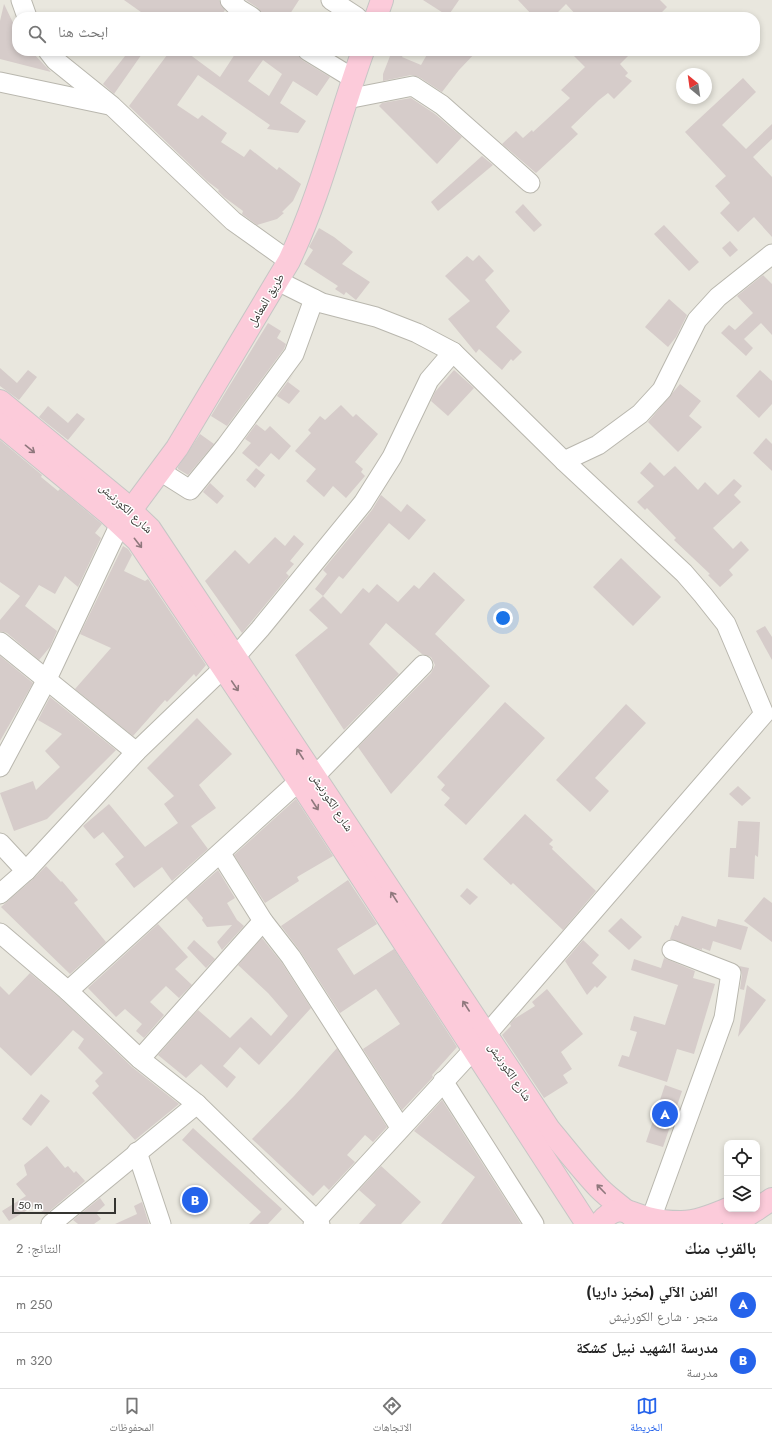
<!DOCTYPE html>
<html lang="ar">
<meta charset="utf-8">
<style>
body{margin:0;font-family:Jost,"Noto Naskh Arabic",sans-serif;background:#f6f6f6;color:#222;direction:rtl}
.controls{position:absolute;right:12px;bottom:12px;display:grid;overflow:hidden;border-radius:8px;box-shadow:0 2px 6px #0003}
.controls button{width:36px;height:36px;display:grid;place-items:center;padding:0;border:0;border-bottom:1px solid #e0e0e0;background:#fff;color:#222;font:20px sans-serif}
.compass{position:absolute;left:676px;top:68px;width:36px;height:36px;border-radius:50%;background:#fff;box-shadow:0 2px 6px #0003;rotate:331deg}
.scale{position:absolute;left:12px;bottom:10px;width:104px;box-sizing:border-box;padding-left:4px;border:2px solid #353531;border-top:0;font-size:11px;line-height:14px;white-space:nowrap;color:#353531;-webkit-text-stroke:3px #fff;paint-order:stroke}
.you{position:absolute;left:503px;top:618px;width:14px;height:14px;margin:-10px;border:3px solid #fff;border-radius:50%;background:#1a73e8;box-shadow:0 0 0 6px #1a73e833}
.badge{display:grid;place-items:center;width:26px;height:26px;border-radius:50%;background:#2563eb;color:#fff;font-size:13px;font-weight:700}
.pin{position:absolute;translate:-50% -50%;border:2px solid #fff;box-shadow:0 1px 4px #0006}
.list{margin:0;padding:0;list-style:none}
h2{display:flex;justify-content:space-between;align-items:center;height:52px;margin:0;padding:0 16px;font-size:17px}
h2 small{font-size:13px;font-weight:400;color:#767676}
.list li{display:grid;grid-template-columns:26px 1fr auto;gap:12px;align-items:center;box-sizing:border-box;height:56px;padding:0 16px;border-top:1px solid #e0e0e0}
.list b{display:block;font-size:15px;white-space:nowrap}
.list p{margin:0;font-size:13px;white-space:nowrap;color:#767676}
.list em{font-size:13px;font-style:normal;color:#767676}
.icon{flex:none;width:22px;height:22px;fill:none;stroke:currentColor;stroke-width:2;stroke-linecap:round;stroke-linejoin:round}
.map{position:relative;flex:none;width:772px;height:1224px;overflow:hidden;direction:ltr}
.search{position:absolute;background:#fff;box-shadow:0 2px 6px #0003;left:12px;right:12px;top:12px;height:44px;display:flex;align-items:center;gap:10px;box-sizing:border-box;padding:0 14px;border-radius:16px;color:#767676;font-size:15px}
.sheet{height:164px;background:#fff}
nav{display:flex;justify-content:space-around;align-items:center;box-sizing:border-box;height:56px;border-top:1px solid #e0e0e0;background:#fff;font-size:11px;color:#767676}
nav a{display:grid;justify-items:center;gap:2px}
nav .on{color:#2563eb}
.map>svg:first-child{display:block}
.building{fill:#d6ccca;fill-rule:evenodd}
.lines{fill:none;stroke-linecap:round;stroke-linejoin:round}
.minor-casing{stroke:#b9b7ae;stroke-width:21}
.major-casing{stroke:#c6c6c5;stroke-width:24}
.minor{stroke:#fff;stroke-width:19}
.major{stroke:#fccbda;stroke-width:22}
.oneway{stroke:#8f787d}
.labels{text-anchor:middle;stroke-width:3;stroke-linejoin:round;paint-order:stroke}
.street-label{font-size:12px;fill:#353531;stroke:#fff}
</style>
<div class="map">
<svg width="772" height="1224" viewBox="0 0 772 1224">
<rect width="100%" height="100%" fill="#e9e7de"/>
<g class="building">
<polygon points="124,0 219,0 225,10 220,17 148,17"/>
<polygon points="246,0 299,0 288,17 263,17 258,8"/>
<polygon points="423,0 459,0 448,16"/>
<polygon points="518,0 660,0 667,7 657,17 578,17 566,4 553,17 534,17"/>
<polygon points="4,4 17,31 17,51 31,51 51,72 0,59 0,21"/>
<polygon points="129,51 144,51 114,94 103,84"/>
<path d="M170,51H185L220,77L237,51H297L302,60L330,77L317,96L293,81L280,103L306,121L298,133L267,129L270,125L198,75L177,105L198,119L202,115L227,133L221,142L244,157L250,149L277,170L279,167L301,184L293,201L282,212L284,213L277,219L257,225L242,214L243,211L224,197L218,191L219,190L207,181L129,106ZM263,60L282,74L269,96L248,81Z"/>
<polygon points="392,51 405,51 402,57 421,65 429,51 477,51 459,70 442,92 419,77 411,75 383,81 383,74"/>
<polygon points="569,51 633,51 620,64 628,73 625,76 632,81 614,99 608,93 599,100 571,127 578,134 536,173 502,144 516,131 523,138 532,130 533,132 570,98 561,90 585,67"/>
<polygon points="743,78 756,92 722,125 746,149 772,124 772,139 753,157 772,177 772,237 754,217 738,232 720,213 730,203 715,186 726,176 685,132"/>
<polygon points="411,98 435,114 462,137 437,164 379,106 382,103"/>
<polygon points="482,156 493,165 438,211 431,202"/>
<polygon points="523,204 542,225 534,232 515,212"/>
<polygon points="664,225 699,262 689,271 654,234"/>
<polygon points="319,228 334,237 353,252 342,264 370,282 356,300 346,292 344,295 335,289 338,286 304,264 313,250 309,247"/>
<polygon points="730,241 738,250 730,257 722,248"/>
<polygon points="479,255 494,271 485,280 510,311 496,327 522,352 513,361 511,359 502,370 479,349 476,353 448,319 470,301 445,276 467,256 473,261"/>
<polygon points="763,275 772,284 772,335 761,323 744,339 753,348 746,356 721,333 729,325 735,330 753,313 737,296"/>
<polygon points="669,299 687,315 676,337 668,347 645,327"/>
<polygon points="268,323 281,331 277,338 286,344 284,349 227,426 211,416"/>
<polygon points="0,368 17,383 28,370 37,377 19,400 0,386"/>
<polygon points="454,370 474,388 448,416 431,401 435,392"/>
<polygon points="760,370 772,381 772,404 759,418 736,396"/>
<polygon points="294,373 288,382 300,391 289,404 277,396"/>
<polygon points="680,384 701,401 689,416 702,427 678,452 648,422"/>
<polygon points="341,405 353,417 356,414 378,434 355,462 363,469 361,472 365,476 346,498 333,486 324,497 306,481 316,469 295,451 311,433 308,430 320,416 325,420"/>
<polygon points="48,406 68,423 77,413 85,419 68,440 39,417"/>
<polygon points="256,424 265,431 270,426 291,446 279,460 271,453 259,467 242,453 251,443 245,439"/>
<polygon points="200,434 214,444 188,475 178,469 178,467"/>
<polygon points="766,438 772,444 772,471 753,453"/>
<polygon points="0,440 42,475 41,477 58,491 60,489 102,524 95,533 101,538 78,587 65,576 55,594 39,585 25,606 57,631 50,647 39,660 7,633 0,631 0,620 20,596 0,582"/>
<polygon points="650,462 664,476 675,466 698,490 705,482 718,495 734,479 742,486 734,495 741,502 713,528 733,549 741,541 749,550 729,570 733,575 720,587 708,575 710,574 674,540 676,538 647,508 645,510 637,502 654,486 640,473"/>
<polygon points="256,468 265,475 255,488 246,480"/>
<polygon points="210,483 224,496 217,504 203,492"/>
<polygon points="381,495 401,512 407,504 426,520 409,540 389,523 343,579 339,576 323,596 315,589 327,574 323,570 372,510"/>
<polygon points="294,535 304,544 290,561 294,564 286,573 289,576 242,633 205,581 235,550 249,564 275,537 285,546"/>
<polygon points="123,546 128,549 132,555 124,571 145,581 148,579 206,665 196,677 194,674 167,702 165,700 133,736 75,689 111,648 80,634"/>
<polygon points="621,558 661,597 633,626 593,587"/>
<polygon points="434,572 465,600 435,634 490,686 391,794 358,747 431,673 435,665 431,657 422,654 386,623 369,644 399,674 344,730 295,655 328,628 309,610 323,596 341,614 363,588 369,593 377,584 398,602 414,585 419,589"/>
<polygon points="765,626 772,637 772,660 756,631"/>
<polygon points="0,656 33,683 0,741"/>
<polygon points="50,697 116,750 47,819 14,831 0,793 33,781 36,790 60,767 45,751 62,734 38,720"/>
<polygon points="505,702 545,738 466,825 444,805 450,798 441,790 445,785 437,777"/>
<polygon points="626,704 646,723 595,778 609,791 590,812 556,780"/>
<polygon points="197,718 232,754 199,785 216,808 191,826 208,849 172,881 162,867 134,888 115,864 124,857 103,832 94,839 83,826 109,804 145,847 178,823 164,804 174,796 147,768"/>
<polygon points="738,786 751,798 742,806 729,794"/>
<polygon points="296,799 333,856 297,877 299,881 265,903 234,855"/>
<polygon points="525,814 553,840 549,844 553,847 552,849 596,891 563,930 513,883 511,885 483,859"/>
<polygon points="738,821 760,822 758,857 755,855 754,879 728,877 730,848 736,848"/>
<polygon points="46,866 61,882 62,881 78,900 74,903 106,942 70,974 1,907 33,879"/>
<polygon points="218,870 235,898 227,903 237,920 244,926 222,950 217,942 232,925 207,927 202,920 203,918 186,898"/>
<polygon points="348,880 377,924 337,949 354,975 394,949 457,1047 432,1075 433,1077 402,1110 363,1049 400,1024 379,993 376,989 340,1013 300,951 281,926"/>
<polygon points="467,888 478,897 470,905 460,896"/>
<polygon points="764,897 772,903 772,942 744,921"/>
<polygon points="682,916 716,927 718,919 748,927 741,950 713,941 710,951 702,948 702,950 670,939 675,925 678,926"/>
<polygon points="621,918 642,937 629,950 608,931"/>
<polygon points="158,924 188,957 175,969 192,985 179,998 166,986 150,1002 164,1015 144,1038 136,1031 142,1024 125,1009 116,1017 88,988"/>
<polygon points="262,938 282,963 311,1008 259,1065 240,1047 223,1066 236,1077 227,1088 201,1064 186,1078 158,1055 198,1010 230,1038 251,1017 271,1036 288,1016 268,993 238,965"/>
<polygon points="194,940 215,959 206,968 187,948"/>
<polygon points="583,940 599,955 592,963 607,977 597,988 595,986 587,995 565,961"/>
<polygon points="664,958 695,971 693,978 715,984 694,1054 677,1049 667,1082 618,1066 622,1055 629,1057 637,1032 630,1030 634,1016 665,1025 678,985 631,970 634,959 661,968"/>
<polygon points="739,966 749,968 744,990 740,989 742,974"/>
<polygon points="30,973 61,999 132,1067 179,1104 135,1140 92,1093 99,1086 95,1081 103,1073 78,1048 84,1039 73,1030 31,1076 0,1047 0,986 9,995"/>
<polygon points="747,985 766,1000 738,1037"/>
<polygon points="547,989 583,1034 561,1052 572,1069 563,1075 568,1083 544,1098 502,1035 511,1026 510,1024 514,1019 535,1006 532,1002"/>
<polygon points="337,1048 387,1127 373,1142 365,1135 347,1155 355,1162 329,1190 324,1185 313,1196 252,1139 294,1096"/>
<polygon points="665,1085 682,1091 663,1147 646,1142"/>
<polygon points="41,1094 50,1101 31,1126 22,1119"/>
<polygon points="442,1100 521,1224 441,1224 475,1177 414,1131"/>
<polygon points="193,1128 282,1209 268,1224 249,1224 261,1212 182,1140"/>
<polygon points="47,1146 65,1168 68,1166 74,1173 76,1171 85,1181 45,1215 36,1205 9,1221 2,1211 26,1196 16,1184 27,1175 24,1165"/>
<polygon points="381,1166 421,1202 401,1224 359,1224 376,1205 359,1190"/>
<polygon points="100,1198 105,1205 96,1213 101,1219 94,1224 78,1224 73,1220"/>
<polygon points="142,1202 149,1224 115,1224 137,1214 134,1206"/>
</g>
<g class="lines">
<g class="minor-casing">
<g id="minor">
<polyline points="21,0 27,17"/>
<polyline points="230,0 239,9 252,17"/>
<polyline points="331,0 357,17"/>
<polyline points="48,51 55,60 112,106 233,221 289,261"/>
<polyline points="308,51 354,79"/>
<polyline points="0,82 109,105"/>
<polyline points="347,99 413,86 442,105 530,183"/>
<polyline points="278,281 322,303 376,317 417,333 453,352 564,461 684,573 703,595 726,624 764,714 474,1049 313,1224"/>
<polyline points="564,461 598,445 640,414 662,390 697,320 718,297 772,254"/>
<polyline points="160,471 190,490 226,446 294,354 314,299"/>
<polyline points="0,642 136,752"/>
<polyline points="0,767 46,681 120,524"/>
<polyline points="315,776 423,665"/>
<polyline points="0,843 26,871"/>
<polyline points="221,854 263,921 291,957 400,1127"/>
<polyline points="0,894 26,871 136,752 236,656 260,629 363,503 392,457 429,380 453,352"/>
<polyline points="0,933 68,991 140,1059 197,1104 320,1224"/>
<polyline points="68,991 299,781"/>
<polyline points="140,1059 263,921"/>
<polyline points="443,1081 534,1224"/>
<polyline points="137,1152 161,1224"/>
<polyline points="651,1219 724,1018 731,973 672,950"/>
<polyline points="51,1224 197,1104"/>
</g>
</g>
<g class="major-casing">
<g id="major">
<polyline points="376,17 382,0"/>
<path d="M0,401L120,500L150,529L549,1129C565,1148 581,1169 599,1188C612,1201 628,1211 641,1224"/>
<polyline points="0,424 108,513 138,541 299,781 587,1224"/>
<path d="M122,522L177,448L289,261C321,194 338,120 363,51"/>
<polyline points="757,1209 772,1199"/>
<path d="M599,1224C617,1202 626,1212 648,1218C659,1221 669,1222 681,1222C697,1222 713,1215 728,1209"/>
<polyline points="734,1224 757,1209"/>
</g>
</g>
<use href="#minor" class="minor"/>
<use href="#major" class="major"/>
</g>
<defs><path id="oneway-shaft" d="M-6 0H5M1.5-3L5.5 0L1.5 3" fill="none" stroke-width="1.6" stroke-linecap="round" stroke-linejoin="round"/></defs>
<g class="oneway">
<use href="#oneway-shaft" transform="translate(30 449) rotate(39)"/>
<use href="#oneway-shaft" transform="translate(138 543) rotate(52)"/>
<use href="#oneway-shaft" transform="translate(235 686) rotate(56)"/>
<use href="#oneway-shaft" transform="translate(300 754) rotate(-123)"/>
<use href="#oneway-shaft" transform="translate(315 805) rotate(57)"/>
<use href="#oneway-shaft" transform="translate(394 897) rotate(-123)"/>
<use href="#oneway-shaft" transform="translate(466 1006) rotate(-123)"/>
<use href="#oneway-shaft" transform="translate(601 1189) rotate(-134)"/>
</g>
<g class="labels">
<g class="street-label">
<text transform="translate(266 300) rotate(-59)" y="4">طريق المعامل</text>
<text transform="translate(126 508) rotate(43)" y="4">شارع الكورنيش</text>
<text transform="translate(332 802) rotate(57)" y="4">شارع الكورنيش</text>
<text transform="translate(510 1072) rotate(56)" y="4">شارع الكورنيش</text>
</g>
</g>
</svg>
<div class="controls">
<button><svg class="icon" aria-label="locate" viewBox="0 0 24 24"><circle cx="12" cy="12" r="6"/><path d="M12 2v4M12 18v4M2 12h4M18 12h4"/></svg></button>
<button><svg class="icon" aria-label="layers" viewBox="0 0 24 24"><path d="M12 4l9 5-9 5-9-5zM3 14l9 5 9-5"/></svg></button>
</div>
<svg class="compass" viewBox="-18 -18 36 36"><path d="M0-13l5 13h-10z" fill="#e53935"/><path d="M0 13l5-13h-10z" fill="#767676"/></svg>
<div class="scale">50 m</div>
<div class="you"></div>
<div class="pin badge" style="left:665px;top:1114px">A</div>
<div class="pin badge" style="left:195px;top:1200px">B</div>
<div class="search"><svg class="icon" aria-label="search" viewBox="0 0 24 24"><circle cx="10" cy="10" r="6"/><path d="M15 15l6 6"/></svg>ابحث هنا</div>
</div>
<section class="sheet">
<h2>بالقرب منك<small>النتائج: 2</small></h2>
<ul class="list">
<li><span class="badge">A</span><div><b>الفرن الآلي (مخبز داريا)</b><p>متجر · شارع الكورنيش</p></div><em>250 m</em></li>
<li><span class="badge">B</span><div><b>مدرسة الشهيد نبيل كشكة</b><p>مدرسة</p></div><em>320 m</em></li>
</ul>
</section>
<nav>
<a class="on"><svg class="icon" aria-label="map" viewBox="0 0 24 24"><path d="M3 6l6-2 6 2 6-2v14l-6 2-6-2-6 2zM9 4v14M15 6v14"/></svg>الخريطة</a>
<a><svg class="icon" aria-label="directions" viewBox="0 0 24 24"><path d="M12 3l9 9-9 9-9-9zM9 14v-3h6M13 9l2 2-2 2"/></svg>الاتجاهات</a>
<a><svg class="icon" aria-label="saved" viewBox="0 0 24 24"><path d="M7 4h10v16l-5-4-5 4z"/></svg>المحفوظات</a>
</nav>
